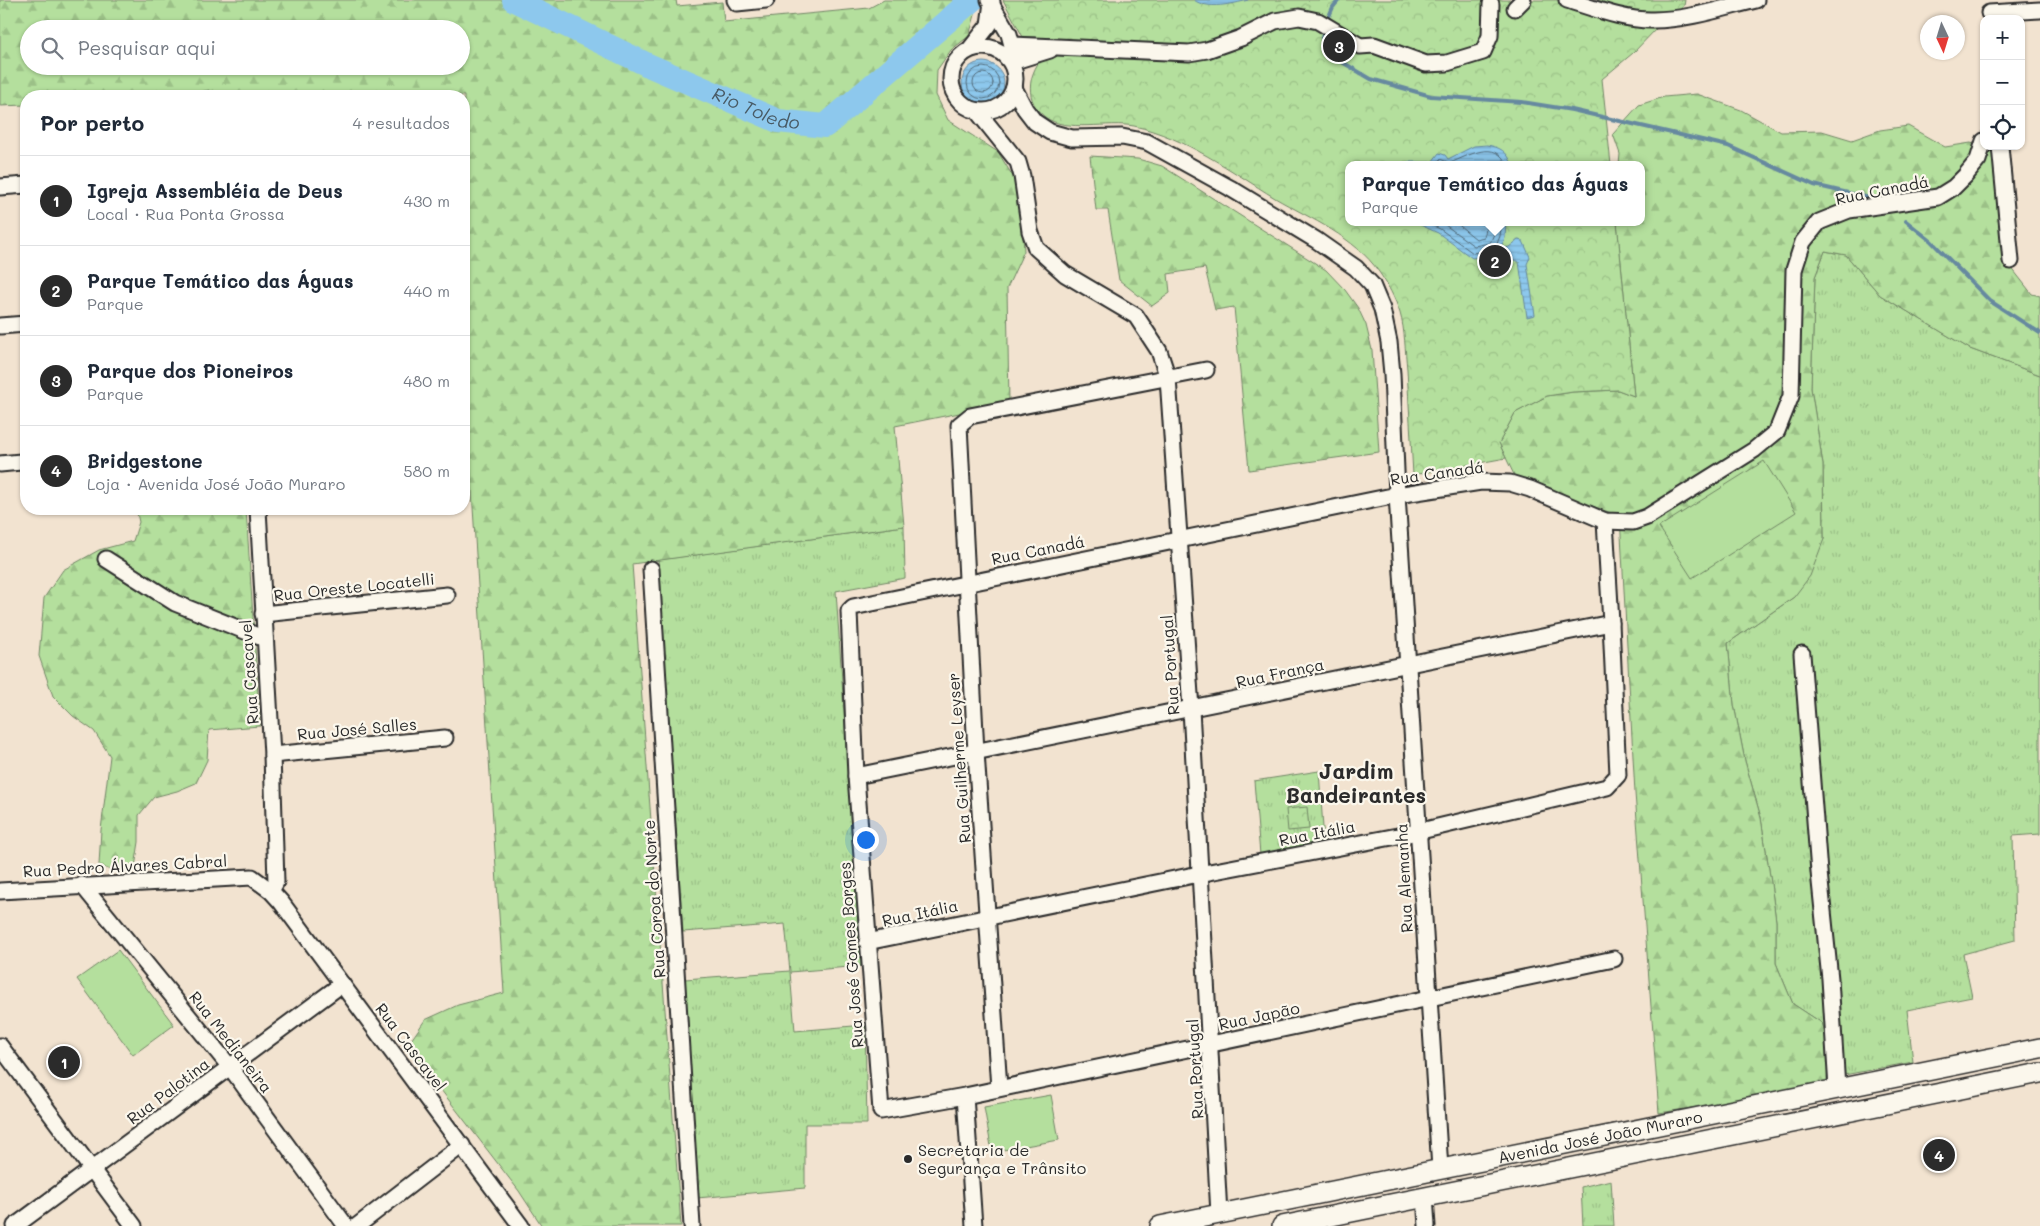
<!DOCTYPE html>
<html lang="pt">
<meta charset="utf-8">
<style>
body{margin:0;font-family:Mali,sans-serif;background:#f2f2f3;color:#1f2937}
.controls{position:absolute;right:15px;top:15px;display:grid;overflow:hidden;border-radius:10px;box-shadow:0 1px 4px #0004}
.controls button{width:45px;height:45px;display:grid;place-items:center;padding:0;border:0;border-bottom:1px solid #e0e1e3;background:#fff;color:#1f2937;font:25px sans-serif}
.compass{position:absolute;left:1920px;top:15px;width:45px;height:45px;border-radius:50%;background:#fff;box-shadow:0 1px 4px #0004;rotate:176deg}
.you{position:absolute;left:865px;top:839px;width:18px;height:18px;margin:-12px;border:4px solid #fff;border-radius:50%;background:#1a73e8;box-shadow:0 0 0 8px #1a73e833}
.badge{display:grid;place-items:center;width:32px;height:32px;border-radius:50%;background:#2b2b2b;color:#fff;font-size:16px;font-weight:700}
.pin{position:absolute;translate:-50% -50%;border:2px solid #fff;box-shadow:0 1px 5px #0006}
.popup{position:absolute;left:1345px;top:161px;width:300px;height:65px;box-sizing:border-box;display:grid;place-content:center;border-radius:10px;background:#fff;filter:drop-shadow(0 1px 4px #0005);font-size:16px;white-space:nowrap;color:#747a83}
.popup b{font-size:19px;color:#1f2937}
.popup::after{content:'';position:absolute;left:50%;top:100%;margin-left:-10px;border:10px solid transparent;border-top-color:#fff}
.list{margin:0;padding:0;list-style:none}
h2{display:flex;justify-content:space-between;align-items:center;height:65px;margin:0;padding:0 20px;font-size:21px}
h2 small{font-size:16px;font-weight:400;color:#747a83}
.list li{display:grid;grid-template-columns:32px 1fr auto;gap:15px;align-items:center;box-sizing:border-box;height:90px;padding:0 20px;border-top:1px solid #e0e1e3}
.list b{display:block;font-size:19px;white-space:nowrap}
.list p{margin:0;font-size:16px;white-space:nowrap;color:#747a83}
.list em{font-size:16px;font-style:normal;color:#747a83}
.icon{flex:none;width:28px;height:28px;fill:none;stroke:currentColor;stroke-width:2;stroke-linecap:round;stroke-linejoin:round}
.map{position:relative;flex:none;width:2040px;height:1226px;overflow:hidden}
.search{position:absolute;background:#fff;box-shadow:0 1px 4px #0004;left:20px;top:20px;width:450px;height:55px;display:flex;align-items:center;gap:12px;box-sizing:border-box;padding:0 18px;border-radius:28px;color:#747a83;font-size:19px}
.panel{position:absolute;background:#fff;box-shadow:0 1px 4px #0004;left:20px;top:90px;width:450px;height:425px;border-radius:20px}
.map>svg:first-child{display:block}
.grass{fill:url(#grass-tufts);stroke:#708564}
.forest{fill:url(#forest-firs);stroke:#708564;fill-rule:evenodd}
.park{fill:url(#park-crowns);stroke:#708564}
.garden{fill:#b4df9d;stroke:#708564}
.water{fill:url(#water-rules);stroke:#66899f}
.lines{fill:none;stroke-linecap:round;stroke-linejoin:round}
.shore{stroke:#526a79;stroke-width:1}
.stream{stroke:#66899f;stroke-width:4}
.river{stroke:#8dc8ed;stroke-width:24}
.minor-casing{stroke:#2b2b2b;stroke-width:19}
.major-casing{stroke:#2b2b2b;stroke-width:22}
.minor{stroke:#fbf7ec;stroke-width:15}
.major{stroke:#fbf7ec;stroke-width:19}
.poi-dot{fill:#2b2b2b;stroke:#fbf7ec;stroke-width:2}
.labels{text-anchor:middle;stroke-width:4.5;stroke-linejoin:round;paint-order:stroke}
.street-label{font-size:16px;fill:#2b2b2b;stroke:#fbf7ec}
.poi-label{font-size:16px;fill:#2b2b2b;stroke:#fbf7ec;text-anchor:start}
.water-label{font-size:18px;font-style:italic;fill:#485a65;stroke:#fbf7ec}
.district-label{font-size:21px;font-weight:bold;fill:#2b2b2b;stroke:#fbf7ec}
</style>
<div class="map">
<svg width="2040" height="1226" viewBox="0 0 2040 1226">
<defs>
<pattern id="grass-tufts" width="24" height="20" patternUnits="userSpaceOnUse" patternTransform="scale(1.25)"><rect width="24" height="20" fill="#b4df9d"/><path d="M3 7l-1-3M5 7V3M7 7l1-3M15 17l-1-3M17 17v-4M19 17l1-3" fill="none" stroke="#9bc087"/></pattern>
<pattern id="forest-firs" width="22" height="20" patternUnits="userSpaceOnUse" patternTransform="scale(1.25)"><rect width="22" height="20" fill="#b4df9d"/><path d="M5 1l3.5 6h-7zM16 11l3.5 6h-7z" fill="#9bc087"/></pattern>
<pattern id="park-crowns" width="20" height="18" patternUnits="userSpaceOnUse" patternTransform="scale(1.25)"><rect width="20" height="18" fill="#b4df9d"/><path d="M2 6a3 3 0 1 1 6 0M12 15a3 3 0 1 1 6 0" fill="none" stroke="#9bc087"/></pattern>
<pattern id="water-rules" width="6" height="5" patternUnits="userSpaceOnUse" patternTransform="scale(1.25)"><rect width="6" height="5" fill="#8dc8ed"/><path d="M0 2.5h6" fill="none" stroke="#7aaccb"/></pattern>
</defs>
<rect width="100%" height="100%" fill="#f2e3d0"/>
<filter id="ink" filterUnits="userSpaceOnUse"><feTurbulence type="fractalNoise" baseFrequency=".02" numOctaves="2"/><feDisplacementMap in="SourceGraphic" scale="10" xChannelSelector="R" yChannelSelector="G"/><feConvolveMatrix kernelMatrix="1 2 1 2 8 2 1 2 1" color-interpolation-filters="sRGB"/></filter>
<g filter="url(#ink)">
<g class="grass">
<polygon points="1825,251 1846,255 1880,295 1970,349 2040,375 2040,834 2013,836 2015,940 1963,954 1972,997 1907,1010 1913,1062 1828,1078 1828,1042 1822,1023 1793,1004 1776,963 1776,921 1770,876 1761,818 1745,761 1734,705 1728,643 1794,597 1824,539 1823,465 1811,388 1815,277"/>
<polygon points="904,526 905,578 836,591 861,966 790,972 795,1031 865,1025 867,1124 805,1124 805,1188 697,1198 685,979 790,971 785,924 683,932 658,560"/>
<polygon points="1319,771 1324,842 1260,855 1254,781"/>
<polygon points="1611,1180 1614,1226 1583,1226 1581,1187"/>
</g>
<g class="forest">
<path d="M0,0H676L677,6L722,2L724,22L869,8L884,0H966L975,15L969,36L951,50L937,70L936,95L948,120L998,152L1015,180L1021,209L1024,251L1007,288L1009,403L895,426L904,526L632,564L681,1226H542L519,1191L407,1046L425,1020L458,1005L504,993L468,429L464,428V96H210L209,90L183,96H26V105L0,106ZM29,29H461V66H29Z"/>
<polygon points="1697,94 1741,110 1781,132 1822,131 1852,140 1880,130 1908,126 1945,147 1971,143 1998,152 2007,262 2032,294 2040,296 2040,375 1970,349 1880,295 1846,255 1825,251 1815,277 1811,388 1823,465 1824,539 1810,576 1794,597 1728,643 1734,705 1745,761 1761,818 1770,876 1776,921 1776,963 1793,1004 1822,1023 1828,1042 1827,1087 1659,1113 1635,793 1620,516 1516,479 1499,443 1515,413 1547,396 1573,392 1618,390 1634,396 1617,222 1641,222 1641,165 1619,165 1620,154 1613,134 1639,105 1664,97"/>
<polygon points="1090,156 1138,159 1162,166 1326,270 1345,290 1358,308 1366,325 1372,350 1379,452 1249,470 1234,307 1215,310 1205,268 1168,274 1170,293 1152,306 1119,280 1108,210 1096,210"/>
<path d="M136,509H246L260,726L209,730L207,760L196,783L177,791L154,797L139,815V842L135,867C121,874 113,872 99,865L101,830L110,756L94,731L73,716L53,696L39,656L44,598L63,570L99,550L133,541L139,522Z"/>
</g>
<g class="park">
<path d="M1003,0H1685L1684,6L1658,27L1633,53L1602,79L1611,165H1349V222H1617L1634,396L1618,390L1573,392L1547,396L1515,413L1499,443L1506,458L1413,475C1411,439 1409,404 1407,369C1405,350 1405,330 1400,313C1395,298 1388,285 1379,272C1355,237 1311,219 1275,198C1231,171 1185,137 1134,126C1109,121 1066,133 1045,117C1024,101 1028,75 1042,58L1035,37H1023Z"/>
<polygon points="1307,807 1309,829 1288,831 1286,809"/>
</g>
<g class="garden">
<polygon points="1764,461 1796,512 1692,578 1659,527"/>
<polygon points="118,950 174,1025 133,1055 77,979"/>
<polygon points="1051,1095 1059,1140 992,1152 984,1107"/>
</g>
<g class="water">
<path d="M1194,0H1248C1233,4 1207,10 1194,0Z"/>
<circle cx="983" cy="83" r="21"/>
<path d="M1487,145C1499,147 1508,151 1512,165H1404L1408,162H1432L1439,153L1445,155L1448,159L1474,146Z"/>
<path d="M1414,222H1506L1505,238L1500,249L1509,247L1518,240L1523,241L1530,257L1527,264L1535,315L1527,317L1519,262C1504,255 1488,256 1472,258L1438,233Z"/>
</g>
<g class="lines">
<g class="shore">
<circle cx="983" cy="83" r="16"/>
<circle cx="983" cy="83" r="10"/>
<path d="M1436,165L1440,159L1450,163C1468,156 1496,138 1507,165"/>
<polyline points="1425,222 1440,229 1473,253 1495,249 1500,236 1502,222"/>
<polyline points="1441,222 1474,246 1490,243 1494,234 1495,222"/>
<polyline points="1455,222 1476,239 1484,237 1488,222"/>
</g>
<g class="stream">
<polyline points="1327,21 1333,7 1339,0"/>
<polyline points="1324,30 1322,38 1342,62 1371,79 1431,96 1522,102 1572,110 1728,146 1814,185 1878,200"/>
<polyline points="1906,221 1931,241 1990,301 2040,333"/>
</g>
<path class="river" id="s1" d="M514,0L648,65L778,121L825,126L972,0"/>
<g class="minor-casing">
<g id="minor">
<polyline points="735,0 737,3 766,0"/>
<polyline points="989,0 1009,34 1014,53"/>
<path d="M1567,0C1593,8 1626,21 1653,20C1687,20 1723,8 1756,0"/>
<polyline points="1515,8 1523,0"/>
<polyline points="1989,13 2040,10"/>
<polyline points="1013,45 1189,53 1207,50 1241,38 1275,21 1299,17 1318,21 1360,46 1374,45 1426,64 1447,63 1483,52 1490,36 1491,4"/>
<circle cx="983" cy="79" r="32"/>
<polyline points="970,49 989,25 992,2"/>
<polyline points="1015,61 1050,50"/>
<polyline points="1014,88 1025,109 1035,122 1050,132 1072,138 1122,137 1147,142 1230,188 1316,240 1356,268 1372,285 1382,309 1389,342 1392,374 1397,495 1440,1169"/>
<polyline points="977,111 1018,162 1022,176 1030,231 1036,248 1065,274 1136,316 1159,351 1168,378 1191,709 1219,1214"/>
<polyline points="2000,146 2011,261"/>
<polyline points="0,187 26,185"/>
<polyline points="0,326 26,324"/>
<polyline points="0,464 21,462"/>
<polyline points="258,509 272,755 276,882 271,891"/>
<polyline points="106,559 175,603 265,639"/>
<polyline points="651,569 692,1226"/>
<polyline points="263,614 447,595"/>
<polyline points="1802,654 1819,872 1830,979 1837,1088"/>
<polyline points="272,755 445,738"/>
<polyline points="856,776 1611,623 1605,521"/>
<polyline points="82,885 230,1067 346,1226"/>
<polyline points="0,891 252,877 271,891 281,902 521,1226"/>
<polyline points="867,942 1199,874 1408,834 1607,787 1618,775 1611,623"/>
<polyline points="1614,959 965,1096 881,1111 856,776 849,611 853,607 1397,495 1481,482 1510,483 1530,489 1605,521 1633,522 1647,517 1754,450 1777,431 1791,396 1794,270 1803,242 1819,222 1849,210 1938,197 1954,187 1965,176 1978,160 1984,141"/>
<polyline points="0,1046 134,1226"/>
<polyline points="999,1088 976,752 959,425 970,416 1206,370"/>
<polyline points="965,1096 974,1226"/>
<polyline points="1425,1196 1427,1226"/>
<polyline points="15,1226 342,984"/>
<polyline points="357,1226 462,1145"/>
</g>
</g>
<g class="major-casing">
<g id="major">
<path id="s2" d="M1160,1226L2040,1048"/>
<polyline points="1282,1226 2040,1073"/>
</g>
</g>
<use href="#minor" class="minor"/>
<use href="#major" class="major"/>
</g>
</g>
<circle class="poi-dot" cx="908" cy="1159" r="5"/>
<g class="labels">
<g class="street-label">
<text transform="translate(1882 190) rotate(-11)" y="6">Rua Canadá</text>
<text transform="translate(1437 473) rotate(-8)" y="6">Rua Canadá</text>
<text transform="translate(1038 550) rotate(-11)" y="6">Rua Canadá</text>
<text transform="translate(354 587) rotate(-6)" y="6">Rua Oreste Locatelli</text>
<text transform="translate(1170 665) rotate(-94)" y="6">Rua Portugal</text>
<text transform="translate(249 672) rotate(-94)" y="6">Rua Cascavel</text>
<text transform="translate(1280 673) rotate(-12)" y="6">Rua França</text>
<text transform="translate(357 729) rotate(-5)" y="6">Rua José Salles</text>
<text transform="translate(959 758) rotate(-94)" y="6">Rua Guilherme Leyser</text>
<text transform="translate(1317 833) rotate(-11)" y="6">Rua Itália</text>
<text transform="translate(125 866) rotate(-3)" y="6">Rua Pedro Álvares Cabral</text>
<text transform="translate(1404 878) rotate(-93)" y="6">Rua Alemanha</text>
<text transform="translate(654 899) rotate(-94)" y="6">Rua Coroa do Norte</text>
<text transform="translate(920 913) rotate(-12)" y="6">Rua Itália</text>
<text transform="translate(851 955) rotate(-94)" y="6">Rua José Gomes Borges</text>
<text transform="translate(1259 1016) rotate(-12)" y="6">Rua Japão</text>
<text transform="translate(231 1042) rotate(52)" y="6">Rua Medianeira</text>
<text transform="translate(411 1047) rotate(53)" y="6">Rua Cascavel</text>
<text transform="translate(1195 1069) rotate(-93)" y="6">Rua Portugal</text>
<text transform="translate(168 1091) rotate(-37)" y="6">Rua Palotina</text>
<text dy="6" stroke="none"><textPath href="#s2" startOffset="449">Avenida José João Muraro</textPath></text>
</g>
<g class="poi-label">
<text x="918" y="1156">Secretaria de<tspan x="918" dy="18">Segurança e Trânsito</tspan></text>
</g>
<g class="water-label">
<text dy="6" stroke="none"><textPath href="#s1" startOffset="266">Rio Toledo</textPath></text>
</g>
<g class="district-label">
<text x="1356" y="779">Jardim<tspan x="1356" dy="24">Bandeirantes</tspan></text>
</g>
</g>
</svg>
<div class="controls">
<button>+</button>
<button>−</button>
<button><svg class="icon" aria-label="locate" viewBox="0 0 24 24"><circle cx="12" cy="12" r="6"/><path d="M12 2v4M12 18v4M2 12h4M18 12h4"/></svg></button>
</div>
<svg class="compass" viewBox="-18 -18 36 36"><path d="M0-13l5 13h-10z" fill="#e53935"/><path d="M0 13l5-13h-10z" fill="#747a83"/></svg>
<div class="you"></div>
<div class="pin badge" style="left:64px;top:1062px">1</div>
<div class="pin badge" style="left:1495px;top:261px">2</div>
<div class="popup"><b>Parque Temático das Águas</b>Parque</div>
<div class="pin badge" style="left:1339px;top:46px">3</div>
<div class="pin badge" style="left:1939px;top:1155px">4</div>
<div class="search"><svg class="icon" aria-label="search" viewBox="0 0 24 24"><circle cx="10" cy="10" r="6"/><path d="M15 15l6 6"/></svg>Pesquisar aqui</div>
<section class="panel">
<h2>Por perto<small>4 resultados</small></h2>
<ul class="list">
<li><span class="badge">1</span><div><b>Igreja Assembléia de Deus</b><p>Local · Rua Ponta Grossa</p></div><em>430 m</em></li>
<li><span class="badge">2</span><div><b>Parque Temático das Águas</b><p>Parque</p></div><em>440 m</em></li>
<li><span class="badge">3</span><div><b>Parque dos Pioneiros</b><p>Parque</p></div><em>480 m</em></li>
<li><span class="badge">4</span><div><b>Bridgestone</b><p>Loja · Avenida José João Muraro</p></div><em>580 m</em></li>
</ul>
</section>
</div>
